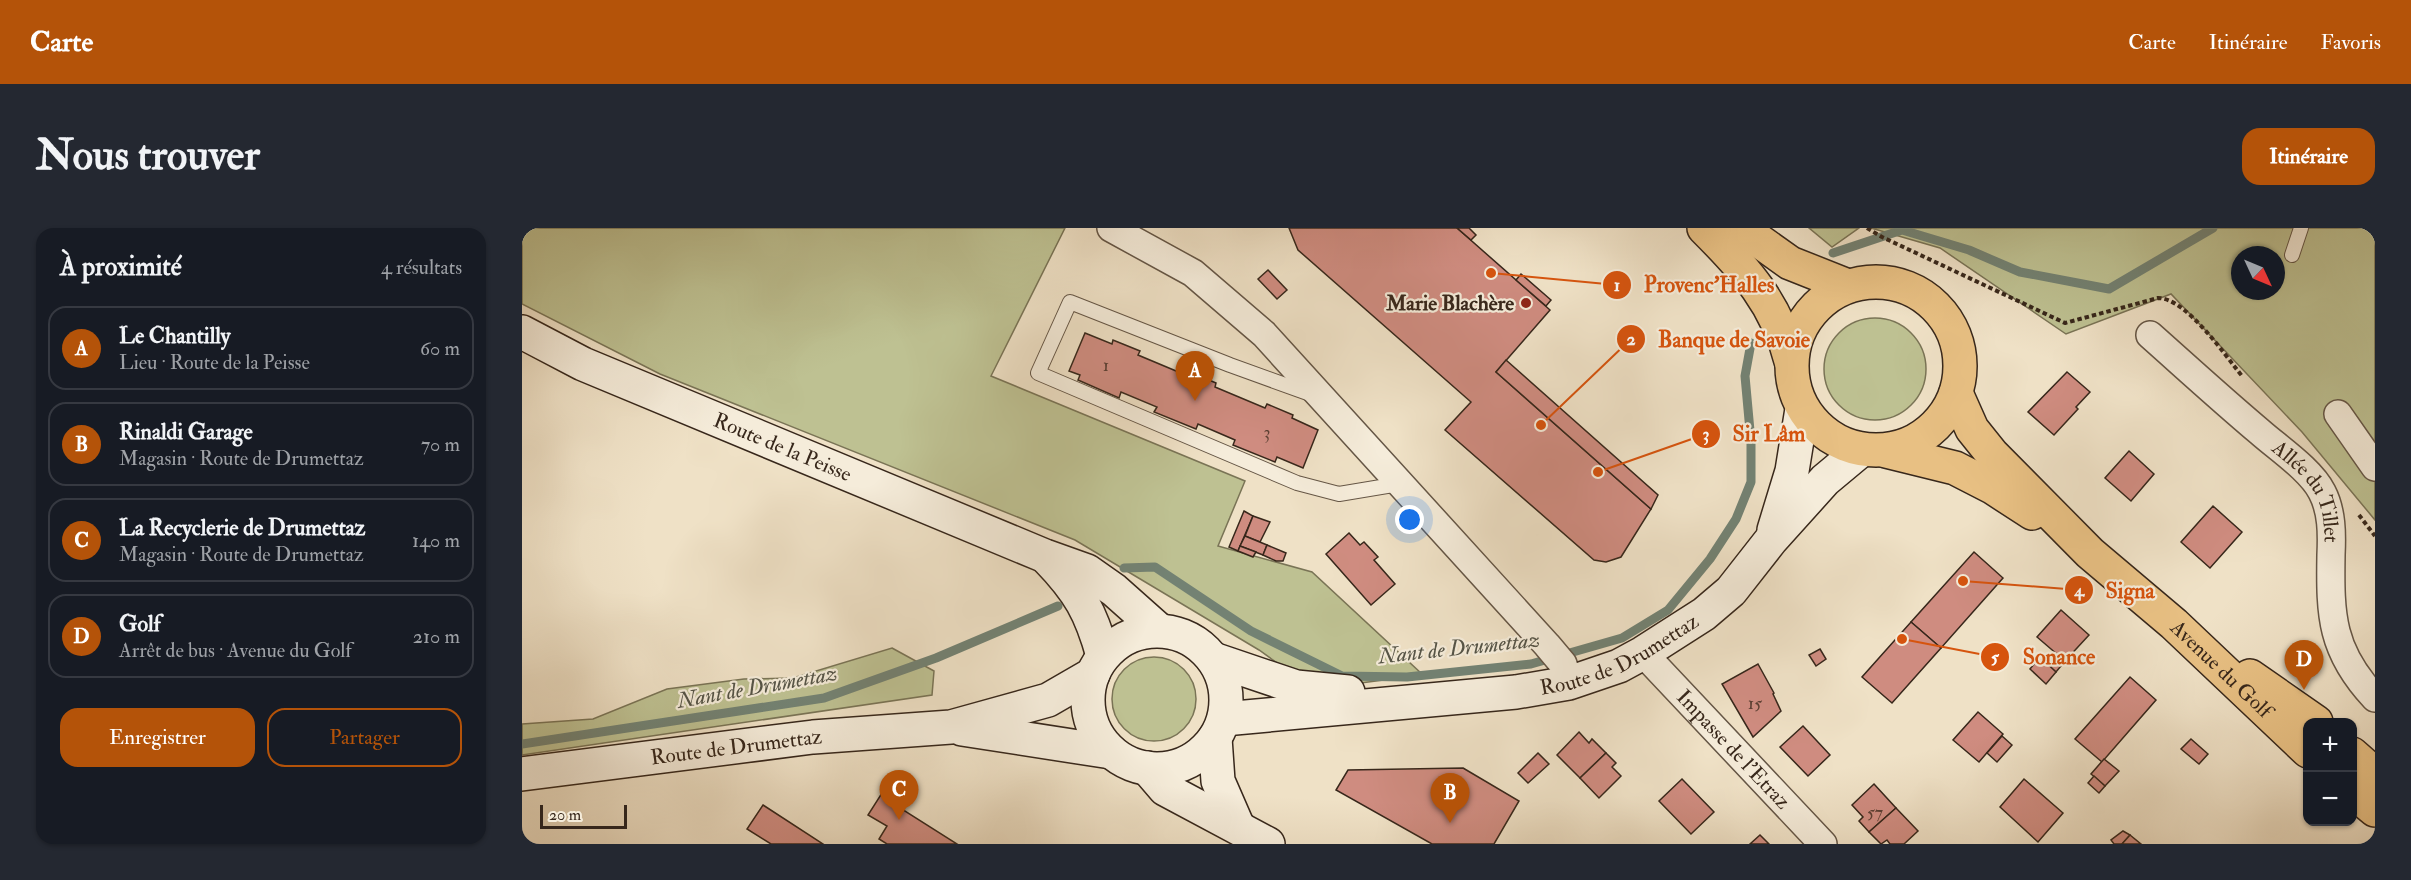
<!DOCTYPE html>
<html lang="fr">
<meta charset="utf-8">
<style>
body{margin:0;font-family:"IM FELL Double Pica",serif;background:#242831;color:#f1f3f6}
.controls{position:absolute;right:18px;bottom:18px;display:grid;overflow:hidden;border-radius:12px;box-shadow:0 2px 4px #0004}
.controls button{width:54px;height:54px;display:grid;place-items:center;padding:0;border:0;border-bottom:2px solid #363941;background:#171b24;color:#f1f3f6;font:30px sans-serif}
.compass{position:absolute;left:1709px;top:18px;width:54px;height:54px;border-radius:50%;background:#171b24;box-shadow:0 2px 4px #0004;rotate:134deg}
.scale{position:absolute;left:18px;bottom:15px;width:87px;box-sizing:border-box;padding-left:6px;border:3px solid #37271b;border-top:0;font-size:16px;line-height:21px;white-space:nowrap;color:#37271b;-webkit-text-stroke:4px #f5ecda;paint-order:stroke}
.you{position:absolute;left:888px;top:292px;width:21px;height:21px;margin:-15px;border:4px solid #fff;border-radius:50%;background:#1a73e8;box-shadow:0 0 0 9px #1a73e833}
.badge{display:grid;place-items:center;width:39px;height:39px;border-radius:50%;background:#b45309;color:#fff;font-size:20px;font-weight:700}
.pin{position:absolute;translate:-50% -50px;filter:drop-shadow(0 2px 3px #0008)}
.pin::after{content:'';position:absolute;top:32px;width:21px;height:18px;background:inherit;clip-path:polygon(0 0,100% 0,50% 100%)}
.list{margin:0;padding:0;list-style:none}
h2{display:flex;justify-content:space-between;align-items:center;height:78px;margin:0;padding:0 24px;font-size:26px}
h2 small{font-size:20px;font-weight:400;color:#9ea1a6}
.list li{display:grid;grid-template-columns:39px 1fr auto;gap:18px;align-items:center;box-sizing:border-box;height:84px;margin:0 12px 12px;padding:0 12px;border:2px solid #363941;border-radius:18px}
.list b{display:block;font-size:22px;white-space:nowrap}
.list p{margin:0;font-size:20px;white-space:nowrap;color:#9ea1a6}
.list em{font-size:20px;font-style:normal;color:#9ea1a6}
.actions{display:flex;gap:12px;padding:18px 24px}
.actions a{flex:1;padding:14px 0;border:2px solid #b45309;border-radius:18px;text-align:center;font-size:21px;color:#b45309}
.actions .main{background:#b45309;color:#fff}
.map{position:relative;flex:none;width:1853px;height:616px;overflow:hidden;border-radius:18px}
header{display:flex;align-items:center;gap:36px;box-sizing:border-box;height:84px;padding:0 30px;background:#b45309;color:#fff}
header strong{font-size:28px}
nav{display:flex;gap:33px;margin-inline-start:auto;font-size:21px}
.intro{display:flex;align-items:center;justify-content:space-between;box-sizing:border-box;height:144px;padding:0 36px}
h1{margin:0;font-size:42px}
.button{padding:15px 27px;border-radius:18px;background:#b45309;color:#fff;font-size:21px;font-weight:700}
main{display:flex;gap:36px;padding:0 36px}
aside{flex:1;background:#171b24;border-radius:18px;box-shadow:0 2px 4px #0004}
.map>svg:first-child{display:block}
.green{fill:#bec192;stroke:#7a7456;stroke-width:1.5;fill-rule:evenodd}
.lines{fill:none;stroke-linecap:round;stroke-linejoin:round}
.stream{stroke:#738273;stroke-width:9}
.building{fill:#cf8c80;stroke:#37271b;stroke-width:1.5}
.lane-casing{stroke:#655646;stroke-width:16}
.street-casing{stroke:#655646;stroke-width:30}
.secondary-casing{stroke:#37271b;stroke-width:36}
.primary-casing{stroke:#37271b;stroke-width:36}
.path{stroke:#37271b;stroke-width:4;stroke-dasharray:4.5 3;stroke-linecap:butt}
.lane{stroke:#f5ecda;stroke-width:14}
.street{stroke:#f5ecda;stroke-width:27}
.secondary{stroke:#f5ecda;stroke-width:33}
.primary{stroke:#e8c083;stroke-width:33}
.poi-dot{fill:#8f2418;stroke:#f5ecda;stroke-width:2}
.labels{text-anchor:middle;stroke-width:4.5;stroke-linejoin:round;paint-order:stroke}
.number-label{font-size:18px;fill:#5d4034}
.poi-label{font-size:21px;font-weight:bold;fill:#37271b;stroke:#f5ecda;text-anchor:end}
.street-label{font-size:21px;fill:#37271b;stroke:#f5ecda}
.water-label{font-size:22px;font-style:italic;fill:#555447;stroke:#f5ecda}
.leader{fill:none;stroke:#d6540e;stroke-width:2}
.callout-dot{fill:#d6540e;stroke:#f5ecda;stroke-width:2}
.mark-label{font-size:18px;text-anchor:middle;font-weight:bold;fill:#fff}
.callout-label{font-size:22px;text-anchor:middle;font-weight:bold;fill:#d6540e;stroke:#f5ecda;stroke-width:4.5;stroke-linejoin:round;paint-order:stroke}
</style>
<header>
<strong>Carte</strong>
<nav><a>Carte</a><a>Itinéraire</a><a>Favoris</a></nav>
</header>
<div class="intro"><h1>Nous trouver</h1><a class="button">Itinéraire</a></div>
<main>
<aside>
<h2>À proximité<small>4 résultats</small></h2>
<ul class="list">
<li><span class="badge">A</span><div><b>Le Chantilly</b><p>Lieu · Route de la Peisse</p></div><em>60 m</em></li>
<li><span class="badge">B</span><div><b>Rinaldi Garage</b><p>Magasin · Route de Drumettaz</p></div><em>70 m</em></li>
<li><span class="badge">C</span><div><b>La Recyclerie de Drumettaz</b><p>Magasin · Route de Drumettaz</p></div><em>140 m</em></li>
<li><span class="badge">D</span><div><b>Golf</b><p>Arrêt de bus · Avenue du Golf</p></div><em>210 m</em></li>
</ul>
<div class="actions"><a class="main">Enregistrer</a><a>Partager</a></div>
</aside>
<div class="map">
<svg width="1853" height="616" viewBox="0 0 1853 616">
<rect width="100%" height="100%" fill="#efe1c6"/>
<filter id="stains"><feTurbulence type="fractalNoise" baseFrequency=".00333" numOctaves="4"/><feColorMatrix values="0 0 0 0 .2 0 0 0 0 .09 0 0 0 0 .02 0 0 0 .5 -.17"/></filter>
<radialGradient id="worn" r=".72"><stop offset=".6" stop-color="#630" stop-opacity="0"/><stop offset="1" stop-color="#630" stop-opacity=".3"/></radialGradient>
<g class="green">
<polygon points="0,0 543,0 469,148 723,253 696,318 790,344 901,447 792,461 737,422 553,312 138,146 0,76"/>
<polygon points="1287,0 1337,0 1310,19"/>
<path d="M1349,0H1853V292L1780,204L1649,66L1544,106L1418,20ZM1718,27H1754V63H1718Z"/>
<circle cx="1353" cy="141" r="51"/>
<polygon points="370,420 412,443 410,467 0,527 0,496 71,491 145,461 222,451 271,450"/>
<circle cx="632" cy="471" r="42"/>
</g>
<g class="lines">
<g class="stream">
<polyline points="1311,25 1380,2 1447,22 1498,44 1587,61 1691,0"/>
<polyline points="602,340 633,339 729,403 820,448 885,449 1009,436 1100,410 1146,382 1188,331 1214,291 1229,254 1229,214 1223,148 1229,115"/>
<polyline points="0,516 302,470 414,430 536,378"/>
</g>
</g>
<g class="building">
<polygon points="767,0 935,0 1028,82 974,144 1129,281 1099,329 1084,334 1072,332 923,202 949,174 776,22"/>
<polygon points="935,0 947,0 954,7 949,12"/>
<polygon points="746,42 765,62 755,71 736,51"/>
<polygon points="999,46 1029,72 1024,78 994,52"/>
<polygon points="563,105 590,116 591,112 618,123 616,127 666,148 668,144 694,155 693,159 743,180 745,176 771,187 770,190 796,202 781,240 755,229 753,234 711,217 713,212 676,196 674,201 632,184 635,179 599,164 597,170 556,152 558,147 547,143"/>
<polygon points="984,132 1136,267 1129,281 974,144"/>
<polygon points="1545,144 1568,164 1554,179 1556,181 1532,207 1506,184"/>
<polygon points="1607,223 1632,246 1609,273 1583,250"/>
<polygon points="1691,278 1720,304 1688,340 1659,314"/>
<polygon points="722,283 731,288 716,323 707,319"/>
<polygon points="731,288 748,294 738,314 723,308"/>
<polygon points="827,305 838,317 842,314 856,329 852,332 873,356 849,377 804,326"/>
<polygon points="723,308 745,317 741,327 718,318"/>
<polygon points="745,317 764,325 761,333 754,333 741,327"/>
<polygon points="718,318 734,324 731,329 716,323"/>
<polygon points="1452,324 1481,350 1419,420 1389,394"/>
<polygon points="1539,382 1567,407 1543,433 1515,409"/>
<polygon points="1389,394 1419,420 1370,475 1340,449"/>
<polygon points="1298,421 1304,431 1294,438 1287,427"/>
<polygon points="1534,426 1543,433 1534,444 1525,436"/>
<polygon points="1518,429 1534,444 1524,456 1508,441"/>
<polygon points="1236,436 1252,465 1251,466 1259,483 1231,509 1200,456"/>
<polygon points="1608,449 1634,472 1580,534 1553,511"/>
<polygon points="1456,484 1481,506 1457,534 1431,512"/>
<polygon points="1281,498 1308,527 1286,548 1258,519"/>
<polygon points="1057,504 1067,515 1070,511 1084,525 1058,550 1035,527"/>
<polygon points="1480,508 1490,517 1475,534 1465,525"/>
<polygon points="1669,511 1686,526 1677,536 1659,521"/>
<polygon points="1016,525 1027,536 1006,555 996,545"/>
<polygon points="1084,525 1094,535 1090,539 1099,548 1077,570 1058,550"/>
<polygon points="1582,531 1597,543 1583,558 1569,546"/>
<polygon points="941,540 997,573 972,616 910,616 814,562 826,542"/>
<polygon points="1572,548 1583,558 1577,565 1566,555"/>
<polygon points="1160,551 1192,584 1169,606 1137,573"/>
<polygon points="1502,551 1541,585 1516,614 1478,579"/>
<polygon points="1352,556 1374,580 1347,604 1337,593 1341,589 1330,577"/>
<polygon points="360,565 379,577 378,580 435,616 365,616 357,611 365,598 346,587"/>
<polygon points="241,577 301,616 249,616 225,601"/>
<polygon points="1374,580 1396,603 1382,616 1368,616 1365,612 1359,616 1347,604"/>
<polygon points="1601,603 1608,607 1600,616 1592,616 1589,612"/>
<polygon points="1238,607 1247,616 1228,616"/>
<polygon points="1608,607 1619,616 1600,616"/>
</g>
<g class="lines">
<g class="lane-casing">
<g id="lane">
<polyline points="1770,27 1779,0"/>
<polyline points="791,167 708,137 548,74 516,145 775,255 817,266 877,256"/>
</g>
</g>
<g class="street-casing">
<g id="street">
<polyline points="589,0 671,45 742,106 1025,417 1041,436 1047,455"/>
<path id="s1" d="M1628,107C1664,139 1700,172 1738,204C1756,220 1789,242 1800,264C1810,283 1810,306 1809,327C1808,388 1809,423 1853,470"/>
<polyline points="1816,186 1853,239"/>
<path id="s2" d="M1121,425L1301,616"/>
</g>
</g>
<g class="secondary-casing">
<g id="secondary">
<path id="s3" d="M0,104L61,136L523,328L565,343L592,362L637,402"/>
<polyline points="1252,302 1270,243 1280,181"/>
<path d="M525,330C557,363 569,384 581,428"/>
<circle cx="635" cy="472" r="69"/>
<polyline points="691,431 774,459 826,464"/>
<path id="s4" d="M702,491L994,464L1047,455L1097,438L1121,425L1182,386L1209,363L1249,312L1303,252L1339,222"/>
<polyline points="440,501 589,524"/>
<polyline points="693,510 696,553 716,599"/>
<polyline points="625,540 643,561 746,616"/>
<path id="s5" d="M0,546L291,509L429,499L526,472L571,446"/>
</g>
</g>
<g class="primary-casing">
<g id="primary">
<path d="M1182,0C1223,41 1255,76 1269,133"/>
<polyline points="1219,0 1268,35 1326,58"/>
<circle cx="1354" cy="138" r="84"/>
<path id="s6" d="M1434,165L1450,201L1470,226L1568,325L1652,396L1786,523"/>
<polyline points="1364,223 1433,240 1470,259 1510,285"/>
<polyline points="1728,448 1794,494"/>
<polyline points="1830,526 1853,546"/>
<polyline points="1830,563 1853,582"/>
</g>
</g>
<g class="path">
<path d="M1345,0L1360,9L1543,95L1636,70C1664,70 1703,127 1720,148"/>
<polyline points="1837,287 1853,308"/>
</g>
<use href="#lane" class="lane"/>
<use href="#street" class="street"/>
<use href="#secondary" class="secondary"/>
<use href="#primary" class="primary"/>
</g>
<circle class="poi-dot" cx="1004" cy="75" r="6"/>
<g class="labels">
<g class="number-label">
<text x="584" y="143">1</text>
<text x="745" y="210">3</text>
<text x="1233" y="481">15</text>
<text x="1353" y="590">57</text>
</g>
<g class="poi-label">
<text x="992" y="82">Marie Blachère</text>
</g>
<g class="street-label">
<text dy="7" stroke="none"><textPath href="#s3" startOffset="285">Route de la Peisse</textPath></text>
<text dy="7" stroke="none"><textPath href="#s1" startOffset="226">Allée du Tillet</textPath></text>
<text dy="7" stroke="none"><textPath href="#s4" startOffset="404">Route de Drumettaz</textPath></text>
<text dy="7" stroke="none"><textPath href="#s6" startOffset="386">Avenue du Golf</textPath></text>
<text dy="7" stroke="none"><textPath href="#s5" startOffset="216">Route de Drumettaz</textPath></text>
<text dy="7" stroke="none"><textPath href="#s2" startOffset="132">Impasse de l'Etraz</textPath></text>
</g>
<g class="water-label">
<text transform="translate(937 419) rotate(-6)" y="8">Nant de Drumettaz</text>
<text transform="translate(235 458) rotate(-10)" y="8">Nant de Drumettaz</text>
</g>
</g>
<path class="leader" d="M969 45L1095 57M1019 197L1109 111M1076 244L1184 206M1441 353L1557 362M1380 411L1473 429"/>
<g class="callout-dot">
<circle cx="969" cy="45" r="6"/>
<circle cx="1019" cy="197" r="6"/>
<circle cx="1076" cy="244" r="6"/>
<circle cx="1441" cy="353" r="6"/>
<circle cx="1380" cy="411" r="6"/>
<circle cx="1095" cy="57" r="15"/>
<circle cx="1109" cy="111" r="15"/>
<circle cx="1184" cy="206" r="15"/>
<circle cx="1557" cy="362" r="15"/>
<circle cx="1473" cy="429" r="15"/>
</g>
<g class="mark-label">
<text x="1095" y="63">1</text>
<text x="1109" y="117">2</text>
<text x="1184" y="212">3</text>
<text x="1557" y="368">4</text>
<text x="1473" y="435">5</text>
</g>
<g class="callout-label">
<text x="1187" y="64">Provenc'Halles</text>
<text x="1212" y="119">Banque de Savoie</text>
<text x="1247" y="213">Sir Lâm</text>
<text x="1608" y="370">Signa</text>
<text x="1537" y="436">Sonance</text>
</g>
<rect width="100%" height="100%" filter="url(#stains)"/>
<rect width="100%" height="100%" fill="url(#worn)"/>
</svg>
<div class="controls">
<button>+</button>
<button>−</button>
</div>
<svg class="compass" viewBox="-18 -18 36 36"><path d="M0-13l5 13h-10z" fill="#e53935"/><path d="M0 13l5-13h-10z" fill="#9ea1a6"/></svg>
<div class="scale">20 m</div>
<div class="you"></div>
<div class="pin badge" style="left:673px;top:173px">A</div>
<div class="pin badge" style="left:928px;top:595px">B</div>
<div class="pin badge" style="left:377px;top:592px">C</div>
<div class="pin badge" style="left:1782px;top:462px">D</div>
</div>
</main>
